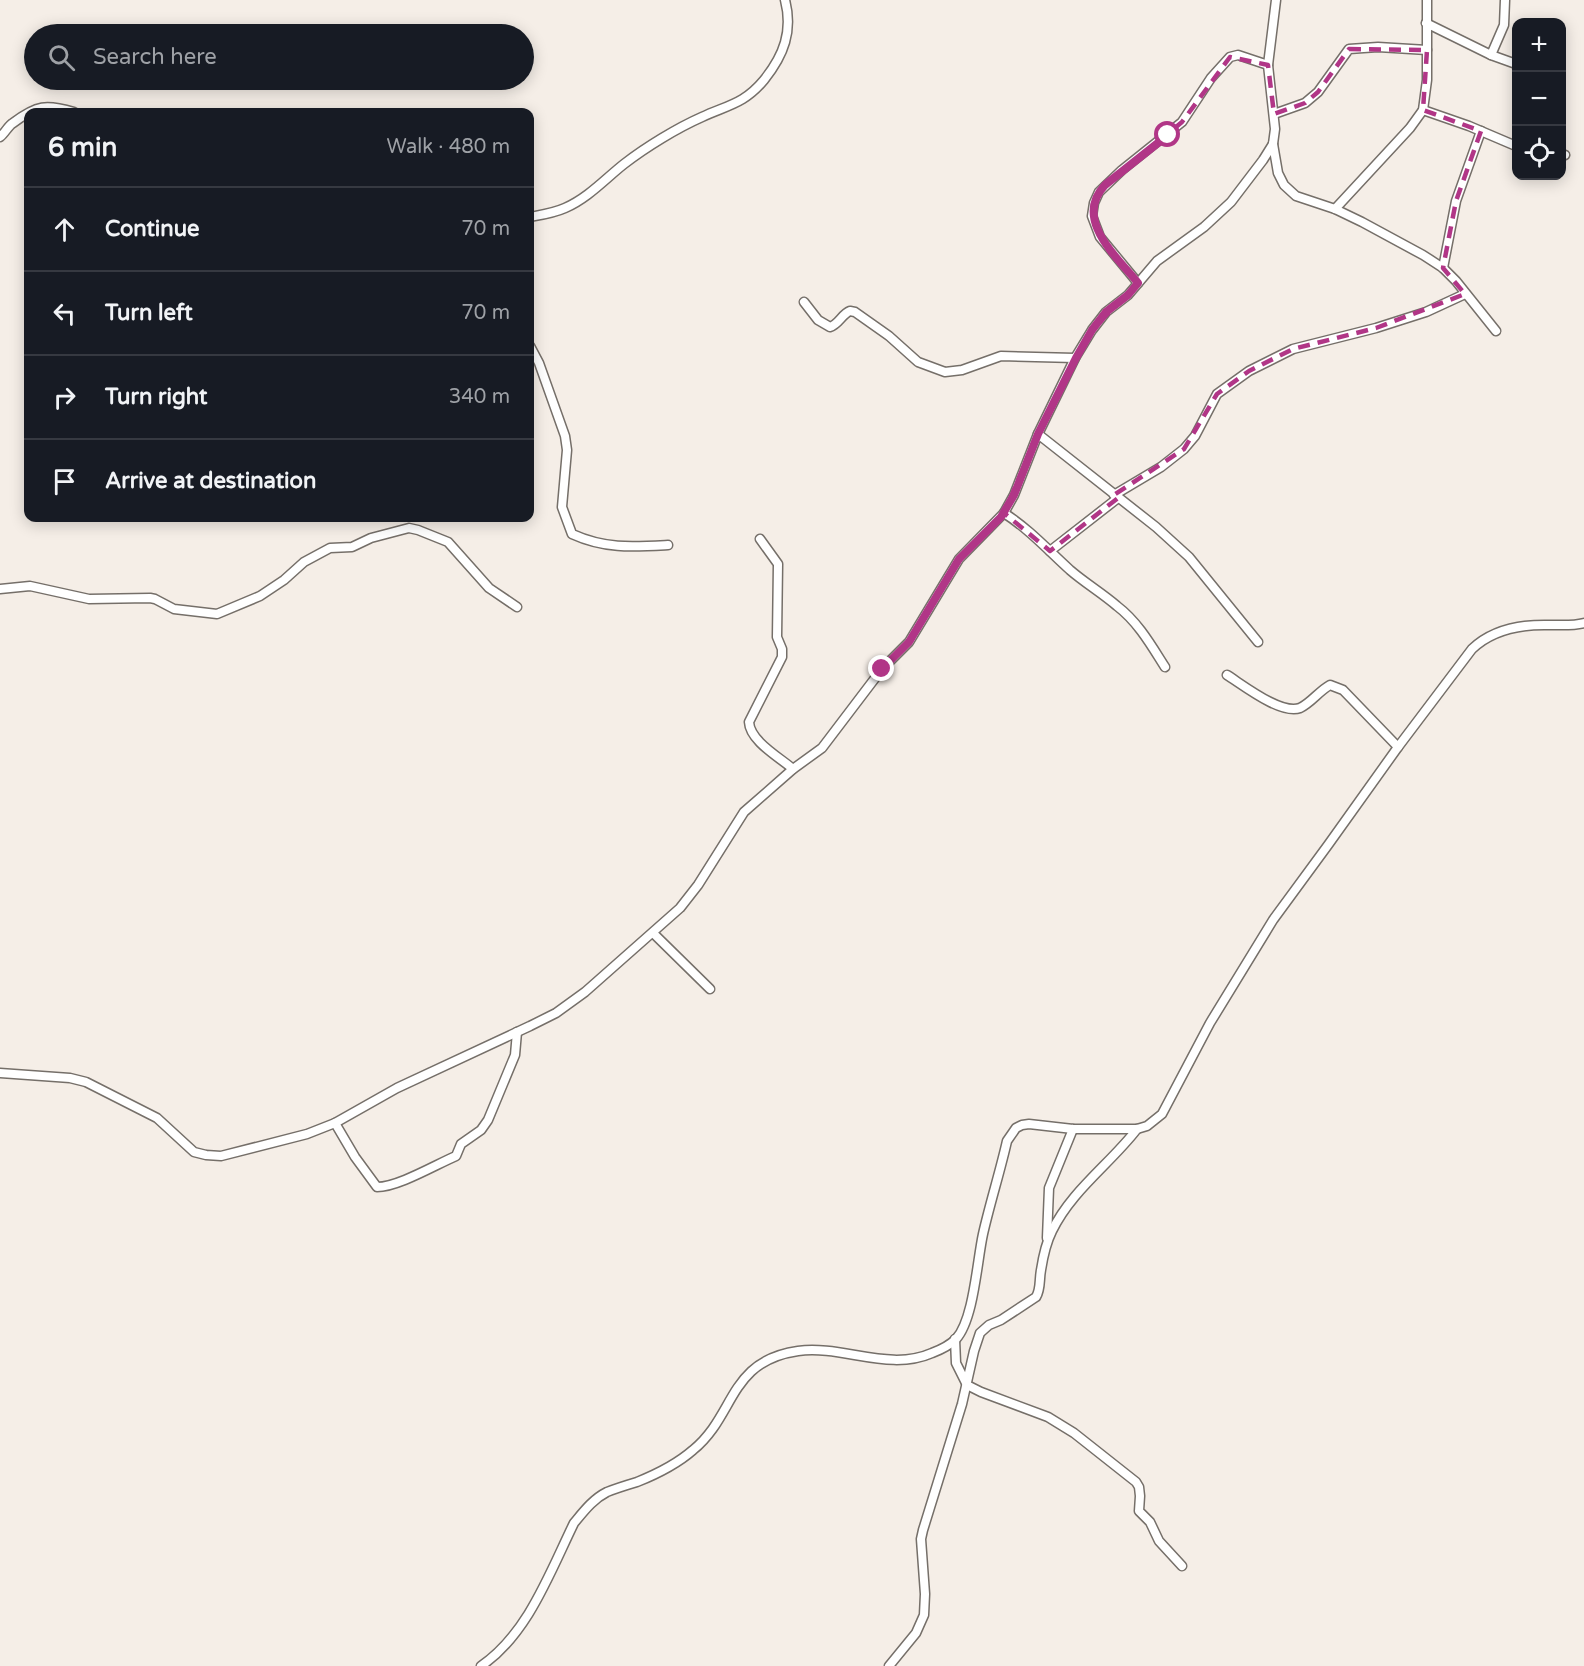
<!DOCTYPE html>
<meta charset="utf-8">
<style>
body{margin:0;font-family:"Varela Round",sans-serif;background:#20242c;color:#f1f3f6}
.controls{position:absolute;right:18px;top:18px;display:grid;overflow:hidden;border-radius:12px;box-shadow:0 3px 15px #0003}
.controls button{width:54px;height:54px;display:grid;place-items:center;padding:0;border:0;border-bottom:2px solid #363941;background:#171b24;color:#f1f3f6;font:30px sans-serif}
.stop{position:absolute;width:18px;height:18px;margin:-14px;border:4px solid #b13687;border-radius:50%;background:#fff}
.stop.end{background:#b13687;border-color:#fff;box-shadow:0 2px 6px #0008}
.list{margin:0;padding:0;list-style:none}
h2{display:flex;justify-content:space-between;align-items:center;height:78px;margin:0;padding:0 24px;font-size:26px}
h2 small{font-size:20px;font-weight:400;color:#9ea1a6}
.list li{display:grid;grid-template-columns:39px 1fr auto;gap:18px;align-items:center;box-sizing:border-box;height:84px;padding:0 24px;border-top:2px solid #363941}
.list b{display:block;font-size:22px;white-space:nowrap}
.list em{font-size:20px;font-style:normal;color:#9ea1a6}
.icon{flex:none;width:33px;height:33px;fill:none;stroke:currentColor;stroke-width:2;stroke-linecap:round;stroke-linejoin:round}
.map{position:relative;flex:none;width:1584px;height:1666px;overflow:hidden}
.search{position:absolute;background:#171b24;box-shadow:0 3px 15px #0003;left:24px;top:24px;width:510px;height:66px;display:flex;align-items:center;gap:15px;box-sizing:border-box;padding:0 21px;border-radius:33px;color:#9ea1a6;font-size:22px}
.panel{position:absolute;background:#171b24;box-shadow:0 3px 15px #0003;left:24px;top:108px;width:510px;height:414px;border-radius:12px}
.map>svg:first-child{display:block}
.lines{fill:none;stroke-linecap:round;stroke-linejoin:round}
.street-casing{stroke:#756f69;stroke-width:11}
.street{stroke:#fff;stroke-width:8}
.route{stroke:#b13687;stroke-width:8}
.marked{fill:none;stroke:#b13687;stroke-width:4.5;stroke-dasharray:12 8;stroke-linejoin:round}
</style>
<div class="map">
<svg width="1584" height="1666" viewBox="0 0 1584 1666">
<rect width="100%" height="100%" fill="#f5eee7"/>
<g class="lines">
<g class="street-casing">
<g id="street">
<polyline points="1426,23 1491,55 1516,64"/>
<polyline points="1491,55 1504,25 1505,0"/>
<polyline points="1423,110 1469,126 1516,146"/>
<polyline points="1274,114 1305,103 1318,92 1349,49 1378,47 1427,50"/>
<path d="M0,137C5,133 8,126 13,123C37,105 46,104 74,112"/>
<polyline points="1273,144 1278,173 1284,185 1296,196 1335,209 1362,222 1423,255 1443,268 1456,281 1496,331"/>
<polyline points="1562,154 1565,155"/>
<polyline points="1335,209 1410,128 1423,110 1427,80 1427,0"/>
<path d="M530,217C541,215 554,213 565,208C588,198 605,179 624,164C646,147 677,128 702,117C728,105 744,104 764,80C784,55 793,31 785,0"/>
<polyline points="1443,268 1456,201 1481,131"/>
<polyline points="1138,283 1100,237 1092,216 1094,203 1099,192 1122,170 1182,122 1211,78 1230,57 1238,55 1268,65"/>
<path d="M804,302L818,320L830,327C839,324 842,314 850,311L855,312L889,336L918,362L945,372L962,370L1001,356L1075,358"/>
<path d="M530,346L539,363L565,436L567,450L562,507L572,534C605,549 632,547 668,545"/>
<polyline points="1038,434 1156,527 1189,557 1258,642"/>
<polyline points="1114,495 1161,467 1184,449 1195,436 1217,394 1249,371 1293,349 1376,328 1426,312 1465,294"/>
<path d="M1004,513C1029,529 1048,550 1070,570C1085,583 1102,593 1117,606C1138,622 1151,645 1165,667"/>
<path d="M760,539L778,564L777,637L782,649V657L749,722C750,741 779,757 793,769"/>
<polyline points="1050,551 1118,498"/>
<polyline points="0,589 30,586 89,599 150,598 155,599 174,609 217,614 260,596 284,580 304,562 330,548 352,547 371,538 409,528 418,530 448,542 489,588 517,607"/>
<path d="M1227,675C1243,685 1281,715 1300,708C1311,703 1319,691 1330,685L1343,690L1398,747"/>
<polyline points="653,933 710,989"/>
<polyline points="0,1073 70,1078 86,1082 157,1118 194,1152 206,1155 221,1156 307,1134 335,1123 397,1088 530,1026 556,1013 585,992 680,908 698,885 744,812 793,769 822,748 882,669 909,642 959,559 1004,513 1014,495 1038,434 1075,358 1092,330 1106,312 1128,295 1157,261 1204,227 1231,202 1263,160 1273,144 1275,129 1268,65 1276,0"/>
<path d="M335,1123L355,1157L377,1187C398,1187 435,1165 456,1156L461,1144L481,1130L488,1120L515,1055L517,1032"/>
<polyline points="1047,1238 1049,1188 1073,1129"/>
<polyline points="955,1339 956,1363 967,1385 981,1392 1048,1417 1074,1433 1136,1482 1139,1487 1140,1496 1139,1511 1150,1522 1159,1541 1182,1566"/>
<path d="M481,1666C528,1634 550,1572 574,1523C584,1511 593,1499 607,1492C617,1488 627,1485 637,1482C657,1474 677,1464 693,1450C736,1415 728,1361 798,1351C843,1345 889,1372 932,1353C940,1350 950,1345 956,1339C974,1319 977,1261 983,1234C990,1203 1000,1172 1007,1141L1016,1128L1022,1125L1029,1124L1073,1129H1137L1147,1126L1162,1114L1210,1023L1273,920L1328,845L1398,747L1472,649C1493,629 1523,624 1551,625C1563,625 1573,626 1584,623"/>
<path d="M889,1666L916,1633L924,1615L925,1594L921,1539L923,1530L962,1404L974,1351L980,1333L989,1325L1001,1320L1036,1297C1041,1289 1039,1280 1041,1270C1043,1257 1046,1243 1052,1231C1071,1191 1111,1163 1137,1129"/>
</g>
</g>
<use href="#street" class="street"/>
</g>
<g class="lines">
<path class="route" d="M882,669L909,642L959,559L1001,517L1014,495L1038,434L1076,358L1092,330L1106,312L1128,295L1138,283C1116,256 1073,219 1105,185L1168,135"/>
</g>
<path class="marked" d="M1349,49L1427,50L1423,110L1481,131L1456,201L1443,268L1465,294L1376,328L1293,349L1249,371L1217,394L1184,449L1114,495L1118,498L1050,551L1004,513L1038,434L1092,330L1138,283L1100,237L1092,216L1099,192L1182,122L1230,57L1268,65L1274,114L1305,103L1318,92Z"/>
</svg>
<div class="controls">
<button>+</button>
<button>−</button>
<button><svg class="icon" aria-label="locate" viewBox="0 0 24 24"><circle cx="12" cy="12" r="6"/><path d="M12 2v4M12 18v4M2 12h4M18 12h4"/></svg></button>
</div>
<div class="stop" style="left:1168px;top:135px"></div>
<div class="stop end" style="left:882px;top:669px"></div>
<div class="search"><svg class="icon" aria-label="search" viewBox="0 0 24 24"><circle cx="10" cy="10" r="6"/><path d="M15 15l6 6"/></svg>Search here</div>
<section class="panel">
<h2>6 min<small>Walk · 480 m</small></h2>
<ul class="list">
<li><svg class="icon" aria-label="ahead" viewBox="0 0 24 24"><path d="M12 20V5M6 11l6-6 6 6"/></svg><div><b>Continue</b></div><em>70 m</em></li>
<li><svg class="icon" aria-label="left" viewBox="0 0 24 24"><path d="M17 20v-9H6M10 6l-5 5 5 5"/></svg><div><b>Turn left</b></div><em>70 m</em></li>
<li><svg class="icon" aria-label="right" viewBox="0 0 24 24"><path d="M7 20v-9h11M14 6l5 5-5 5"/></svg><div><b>Turn right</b></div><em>340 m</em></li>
<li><svg class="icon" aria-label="arrive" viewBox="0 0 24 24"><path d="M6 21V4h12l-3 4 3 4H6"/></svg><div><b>Arrive at destination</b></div></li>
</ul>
</section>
</div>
